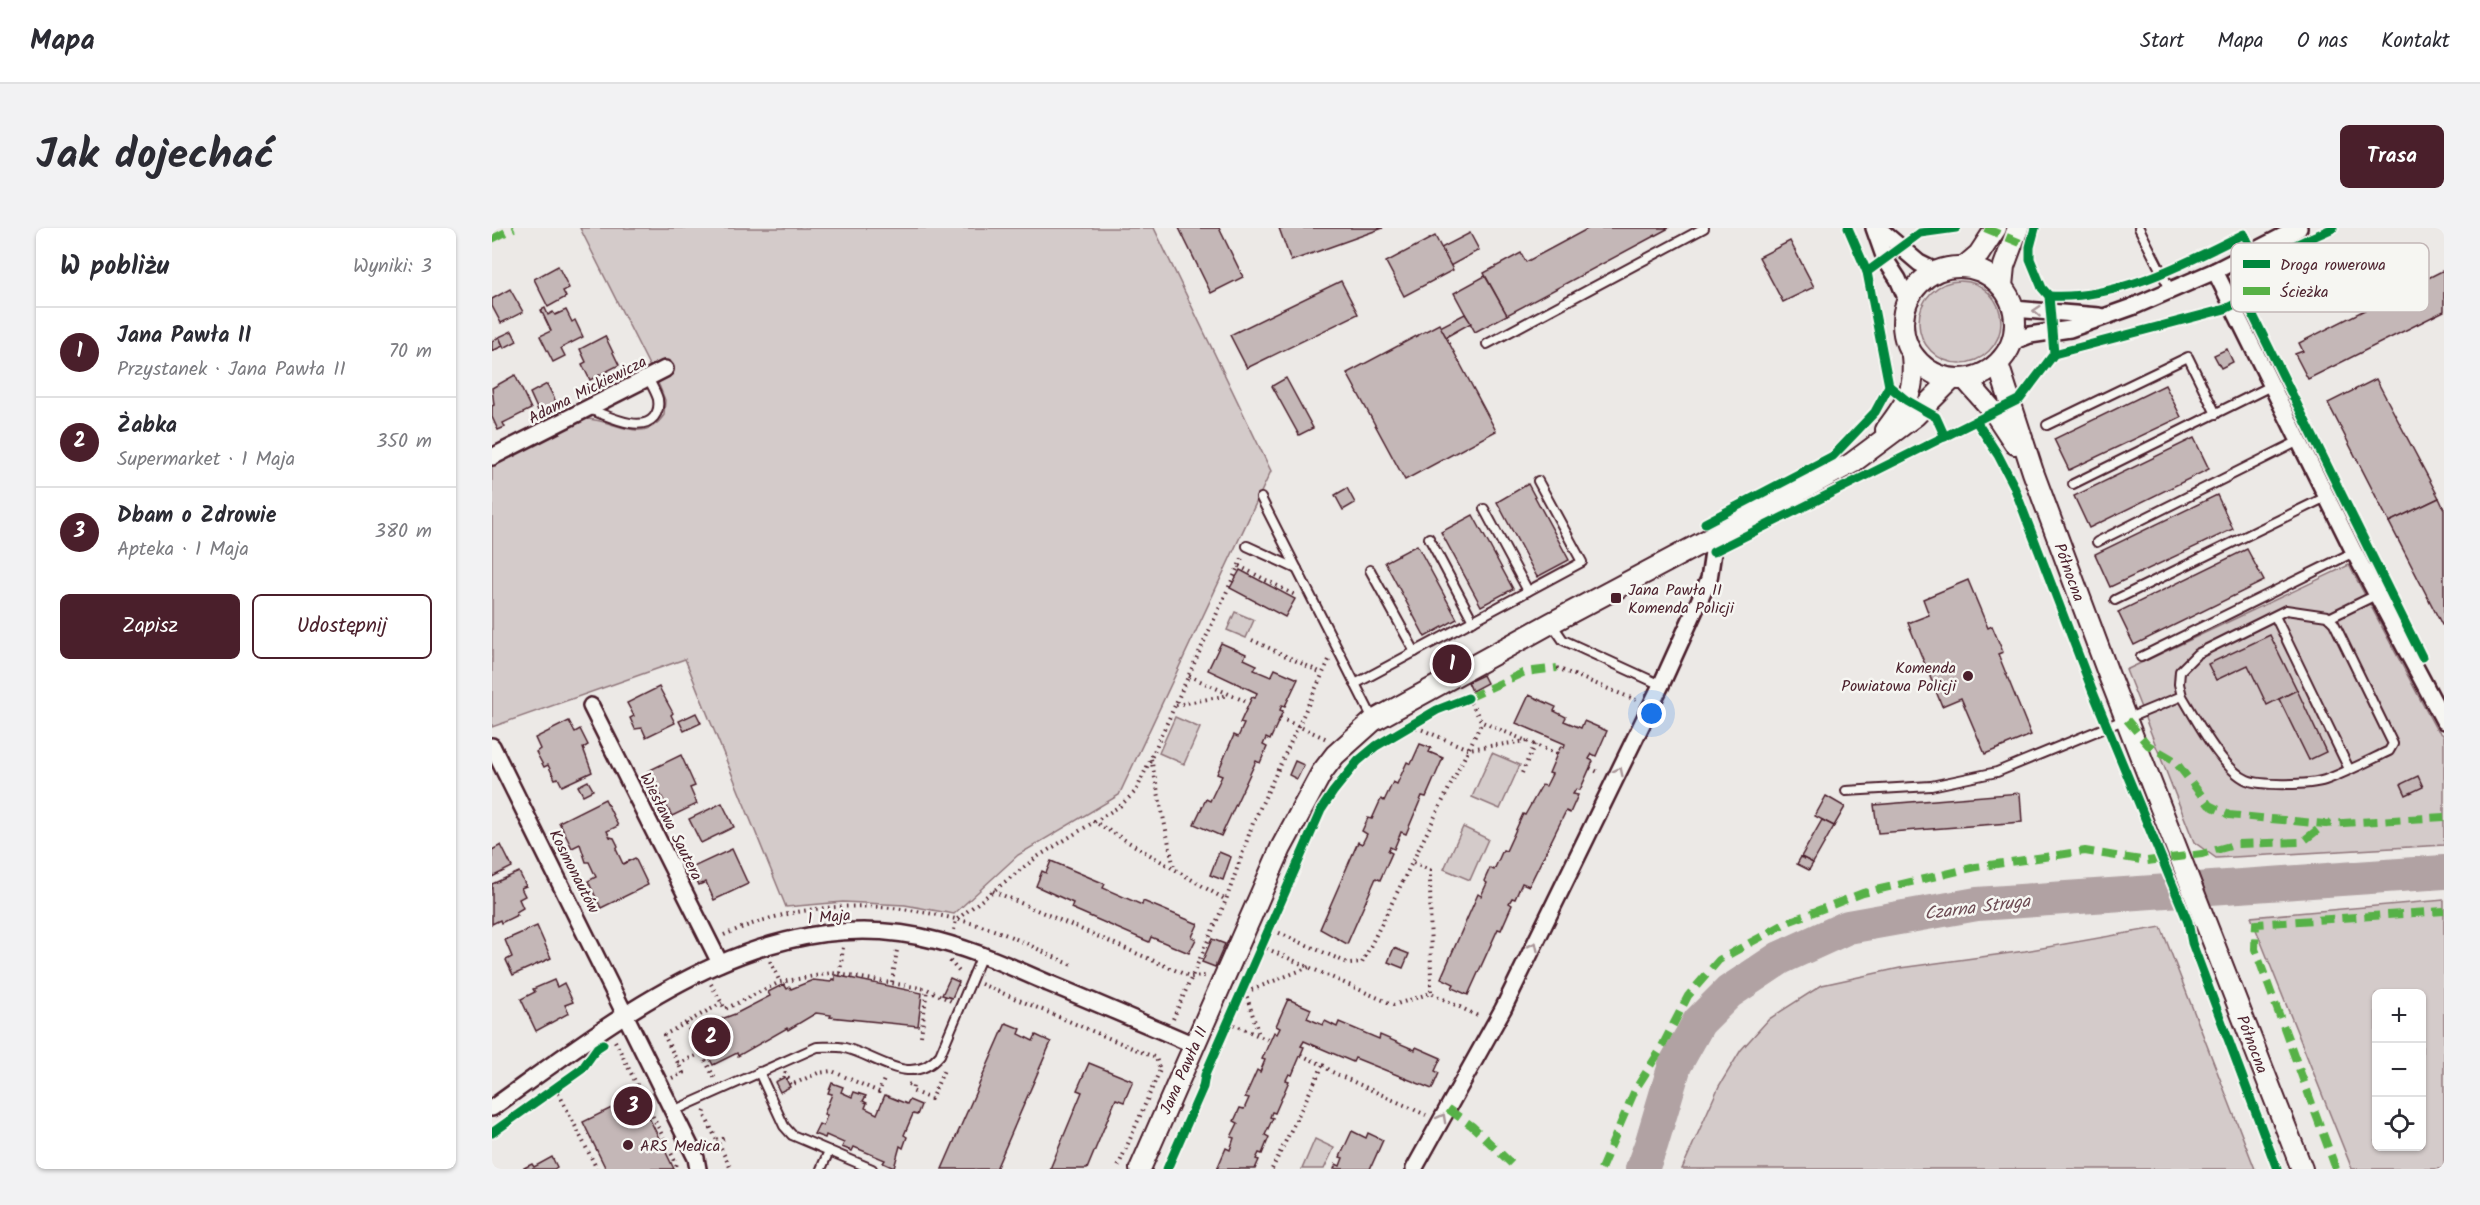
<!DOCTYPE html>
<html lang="pl">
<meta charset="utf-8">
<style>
body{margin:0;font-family:Kalam,sans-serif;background:#f2f2f3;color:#2b2b33}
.controls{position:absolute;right:18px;bottom:18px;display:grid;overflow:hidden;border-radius:9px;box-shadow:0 2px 4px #0004}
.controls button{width:54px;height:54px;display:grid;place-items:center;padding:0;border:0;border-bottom:2px solid #e1e1e2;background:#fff;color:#2b2b33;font:30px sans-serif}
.you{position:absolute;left:1160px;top:486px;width:21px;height:21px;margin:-15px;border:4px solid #fff;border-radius:50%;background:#1a73e8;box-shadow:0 0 0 9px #1a73e833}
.badge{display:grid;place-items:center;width:39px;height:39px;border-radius:50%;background:#4a1f2b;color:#fff;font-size:20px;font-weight:700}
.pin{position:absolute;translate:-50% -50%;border:3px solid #fff;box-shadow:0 2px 6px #0006}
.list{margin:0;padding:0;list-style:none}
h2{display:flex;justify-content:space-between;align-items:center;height:78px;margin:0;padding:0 24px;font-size:26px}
h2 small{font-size:20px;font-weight:400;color:#7c7c81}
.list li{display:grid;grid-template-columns:39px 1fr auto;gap:18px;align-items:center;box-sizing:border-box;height:90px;padding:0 24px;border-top:2px solid #e1e1e2}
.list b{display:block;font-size:22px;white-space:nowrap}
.list p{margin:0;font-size:20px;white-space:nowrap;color:#7c7c81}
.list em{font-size:20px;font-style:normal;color:#7c7c81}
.actions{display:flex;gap:12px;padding:18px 24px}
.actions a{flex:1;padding:14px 0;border:2px solid #4a1f2b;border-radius:9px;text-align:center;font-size:21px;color:#4a1f2b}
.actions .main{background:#4a1f2b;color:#fff}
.icon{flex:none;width:33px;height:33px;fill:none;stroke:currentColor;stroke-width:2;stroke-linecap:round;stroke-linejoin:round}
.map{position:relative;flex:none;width:1952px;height:941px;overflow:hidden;border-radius:9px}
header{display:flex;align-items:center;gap:36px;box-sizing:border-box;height:84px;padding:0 30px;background:#fff;border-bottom:2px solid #e1e1e2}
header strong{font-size:28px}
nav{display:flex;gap:33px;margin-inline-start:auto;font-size:21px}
.intro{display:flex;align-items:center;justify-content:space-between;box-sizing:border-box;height:144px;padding:0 36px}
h1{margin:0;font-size:42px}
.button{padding:15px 27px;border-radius:9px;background:#4a1f2b;color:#fff;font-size:21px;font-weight:700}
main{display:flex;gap:36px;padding:0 36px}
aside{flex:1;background:#fff;border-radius:9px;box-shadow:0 2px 4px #0004}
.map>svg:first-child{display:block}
.green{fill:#d4cbca;stroke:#8f757a;stroke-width:1.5;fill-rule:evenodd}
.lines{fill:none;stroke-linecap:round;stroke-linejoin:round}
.river{stroke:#b1a2a3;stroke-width:34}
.building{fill:#c4b7b7;stroke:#4a1f2b;stroke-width:1.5}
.service-casing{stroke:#4a1f2b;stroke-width:12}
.minor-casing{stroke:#4a1f2b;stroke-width:20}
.tertiary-casing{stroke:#4a1f2b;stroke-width:24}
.path{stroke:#4a1f2b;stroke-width:4;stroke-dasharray:1.5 4.5;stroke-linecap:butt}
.service{stroke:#f6f6f2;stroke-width:8}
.minor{stroke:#f6f6f2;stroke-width:15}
.tertiary{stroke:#f6f6f2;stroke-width:20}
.quiet{stroke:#57b146;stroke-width:8;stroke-dasharray:15 8;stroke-linecap:butt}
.cycleway-casing{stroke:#f6f6f2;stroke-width:13}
.cycleway{stroke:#00873e;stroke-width:9}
.oneway{stroke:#a99598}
.poi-dot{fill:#4a1f2b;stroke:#f6f6f2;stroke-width:2}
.labels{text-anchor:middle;stroke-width:5;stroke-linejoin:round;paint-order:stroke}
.street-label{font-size:16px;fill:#4a1f2b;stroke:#f6f6f2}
.poi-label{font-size:16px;fill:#4a1f2b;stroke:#f6f6f2;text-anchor:start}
.water-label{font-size:18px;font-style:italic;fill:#6e4d55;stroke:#f6f6f2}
.key{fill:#f6f6f2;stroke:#c2b6b6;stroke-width:1.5}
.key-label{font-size:16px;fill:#4a1f2b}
</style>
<header>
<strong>Mapa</strong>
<nav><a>Start</a><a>Mapa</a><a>O nas</a><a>Kontakt</a></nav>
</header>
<div class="intro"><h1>Jak dojechać</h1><a class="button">Trasa</a></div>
<main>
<aside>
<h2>W pobliżu<small>Wyniki: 3</small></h2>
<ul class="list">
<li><span class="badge">1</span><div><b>Jana Pawła II</b><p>Przystanek · Jana Pawła II</p></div><em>70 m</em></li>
<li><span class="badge">2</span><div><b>Żabka</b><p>Supermarket · 1 Maja</p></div><em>350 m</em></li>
<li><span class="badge">3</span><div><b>Dbam o Zdrowie</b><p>Apteka · 1 Maja</p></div><em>380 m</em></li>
</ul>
<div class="actions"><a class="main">Zapisz</a><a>Udostępnij</a></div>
</aside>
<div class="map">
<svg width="1952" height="941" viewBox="0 0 1952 941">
<rect width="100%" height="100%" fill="#ece9e6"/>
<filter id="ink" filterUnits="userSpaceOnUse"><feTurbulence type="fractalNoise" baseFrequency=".0167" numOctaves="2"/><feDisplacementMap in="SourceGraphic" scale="12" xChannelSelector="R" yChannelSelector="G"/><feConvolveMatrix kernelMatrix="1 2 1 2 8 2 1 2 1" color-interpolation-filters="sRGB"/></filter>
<g filter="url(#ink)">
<g class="green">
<path d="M88,0H662L779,243L627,567L526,627L462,686L413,677L351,674L294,679L193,431L0,499V238C14,231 87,190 95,191C123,192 151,218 172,187L173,172L167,157Z"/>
<circle cx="1468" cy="94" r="41"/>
<polygon points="1857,337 1943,499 1952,508 1952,617 1724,630 1702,614 1634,442"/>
<polygon points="743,384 762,392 754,410 735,402"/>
<polygon points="683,489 708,500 692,536 667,525"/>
<polygon points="1000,525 1028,537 1008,581 980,569"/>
<polygon points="971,599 996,611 978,652 952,641"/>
<path d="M1952,672V941H1860L1759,689ZM1884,766H1930V918H1884Z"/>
<polygon points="1669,699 1763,941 1190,941 1227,858 1249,822 1277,791 1330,757 1408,740 1533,723"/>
<polygon points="823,911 842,920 832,941 810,941"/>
</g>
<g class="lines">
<polyline class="river" points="1150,941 1159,917 1183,837 1207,794 1237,764 1288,730 1356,699 1485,676 1952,644"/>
</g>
<g class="building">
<polygon points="687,0 727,0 751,49 719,65"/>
<polygon points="787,0 891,0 799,33"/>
<polygon points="1097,0 1177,0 1015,87 992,45 1029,25 1034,34"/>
<polygon points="978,5 987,22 958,38 949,20"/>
<polygon points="943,8 961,42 912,68 894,34"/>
<polygon points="1298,13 1322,59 1291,74 1267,29"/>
<polygon points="66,38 77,60 71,63 74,69 56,79 42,51"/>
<polygon points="1952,42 1952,83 1816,151 1803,126 1811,123 1807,115"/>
<polygon points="993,48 1015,87 983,104 962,65"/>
<polygon points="849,53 866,86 755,140 738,107"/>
<polygon points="18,61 31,84 9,95 0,78 0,71"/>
<polygon points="53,80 56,87 61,84 63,87 74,82 80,94 83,92 91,109 69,120 73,128 61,134 48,108 59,103 49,82"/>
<polygon points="973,86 979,95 954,109 948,99"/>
<polygon points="947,96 1004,203 913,252 855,145"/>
<polygon points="20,103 25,113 12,120 7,109"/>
<polygon points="113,108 127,137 98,152 90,136 94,134 88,121"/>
<polygon points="7,109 11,118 0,123 0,113"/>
<polygon points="1735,121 1741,134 1729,140 1722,127"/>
<polygon points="23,147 39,181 11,195 13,199 6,202 0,189 0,178 2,177 0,160"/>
<polygon points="794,150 821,200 807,207 780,158"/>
<polygon points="1884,151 1947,270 1897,294 1836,175"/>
<polygon points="55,156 66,178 48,187 38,165"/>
<polygon points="1673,157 1689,189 1577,242 1562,211"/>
<polygon points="1702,210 1717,241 1597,300 1582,268"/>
<polygon points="1036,256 1077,332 1045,349 1005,274"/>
<polygon points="855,260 863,275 851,282 843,267"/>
<polygon points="1725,267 1741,301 1618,359 1603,326"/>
<polygon points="1947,270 1952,281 1952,396 1950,397 1897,294"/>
<polygon points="981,287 1021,361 989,378 949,304"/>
<polygon points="925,317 965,391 933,409 893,334"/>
<polygon points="1755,321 1772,353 1642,417 1626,384"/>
<polygon points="748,342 803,371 793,389 738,360"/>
<polygon points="1476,352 1496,400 1500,398 1511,424 1506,426 1539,507 1493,526 1469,470 1450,478 1416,395 1437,387 1431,371"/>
<polygon points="1778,407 1805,462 1775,477 1756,437 1724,452 1716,436"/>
<polygon points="729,415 754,426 752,431 765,437 762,442 779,449 783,441 806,451 793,478 790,477 788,482 791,483 778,512 774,510 771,517 775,519 768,535 764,533 729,608 702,596 714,571 718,573 730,548 725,546 742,507 746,509 752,496 748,495 760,469 763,470 765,465 716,442"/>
<polygon points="991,447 995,455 980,463 976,454"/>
<polygon points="167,459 181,485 179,487 183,495 154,509 150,500 143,501 138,490 142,488 135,475"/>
<polygon points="1805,462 1834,524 1817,532 1787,471"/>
<polygon points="1037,467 1064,479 1062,483 1074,489 1072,493 1089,500 1092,493 1115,503 1104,528 1100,526 1097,531 1101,533 1088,562 1084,561 1081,566 1086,567 1078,585 1074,583 1037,658 1030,655 1023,671 1020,670 1017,675 1020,677 1009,702 1006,701 976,767 960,760 962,756 949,750 986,666 989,668 995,655 992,653 998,640 1002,642 1011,622 1014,623 1031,586 1033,587 1050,557 1054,558 1060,546 1057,545 1065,526 1069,518 1072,520 1073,516 1024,495"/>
<polygon points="204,485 209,495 192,503 187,493"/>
<polygon points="77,493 83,504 88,501 96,517 91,520 100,544 70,558 66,550 63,551 56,537 52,539 44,524 48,521 43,510"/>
<polygon points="928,516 939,520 937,524 951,530 934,569 930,568 914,606 909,604 902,621 898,619 896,623 900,625 888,652 884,650 855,716 828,701 866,614 870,616 875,606 870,603 876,590 880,591 889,571 892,573 901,554 905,556 915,534 919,536"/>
<polygon points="189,527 203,558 198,560 205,576 180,588 156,543"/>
<polygon points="803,533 812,537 805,551 797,547"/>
<polygon points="1926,548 1931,559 1914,567 1909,556"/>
<polygon points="96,553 101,562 91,567 86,558"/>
<polygon points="1528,565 1530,594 1386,605 1382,577"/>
<polygon points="1334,568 1353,579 1342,598 1323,588"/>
<polygon points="113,571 126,598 115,603 118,609 122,610 126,618 124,621 131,636 143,630 156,657 109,680 96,653 104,649 97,634 94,634 88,616 80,620 67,594"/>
<polygon points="230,575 242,599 209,615 197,591"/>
<polygon points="1330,592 1342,598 1321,635 1309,629"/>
<polygon points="9,617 20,639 0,649 0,622"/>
<polygon points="240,621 256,656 222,672 214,654 207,657 199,640"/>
<polygon points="727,624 739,629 731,652 718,647"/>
<polygon points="1309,629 1321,635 1317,642 1305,636"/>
<polygon points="559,633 613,656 611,660 650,677 651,673 706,696 700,709 704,711 697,725 659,709 657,714 579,680 581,675 544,658 550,643 554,645"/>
<polygon points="27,644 34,658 29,660 33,668 27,671 31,680 24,684 25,687 9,695 8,692 0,696 0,656"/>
<polygon points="45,698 59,730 21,747 14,732 20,729 13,712"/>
<polygon points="720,711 733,716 723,739 710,734"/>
<polygon points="902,720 917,726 911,740 896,734"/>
<polygon points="343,747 430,765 426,798 338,789 339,787 324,785 296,802 295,800 246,828 245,825 221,837 205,806 215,801 213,796 223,791 224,793 243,786 278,768 276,764 292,756 295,761 298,759 299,761 321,752 339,754 340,751 343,752"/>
<polygon points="458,750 467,754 460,770 450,767"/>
<polygon points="62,752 65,759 72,755 81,774 73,777 77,785 44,803 29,771 43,764 41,761"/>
<polygon points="796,771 819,781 815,790 831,797 833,793 845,799 847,794 887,811 888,807 923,822 924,819 949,830 943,843 947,845 940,861 863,830 861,834 812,813 809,818 812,819 800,847 797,846 794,852 797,853 783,885 780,884 778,889 781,890 773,907 777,909 770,926 767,925 764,931 767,932 763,941 725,941 734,920 738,922 742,910 739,909 746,895 742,893 748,880 752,881 757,870 753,869 765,842 768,844 773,832 770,831 782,804 785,806 788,800 784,798"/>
<polygon points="514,795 529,801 527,806 541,813 544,807 559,814 504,941 450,941"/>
<polygon points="597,835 641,853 632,874 624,871 595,941 558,941 590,864 585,862"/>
<polygon points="293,849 298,859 288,864 283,854"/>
<polygon points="340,855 351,859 349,864 360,869 362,864 374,868 371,873 375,875 373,880 385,886 393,867 415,876 417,872 429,877 425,887 421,886 412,907 415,909 411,920 408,918 402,940 391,935 393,932 362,919 360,923 350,919 352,915 334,907 333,910 322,906 327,896 331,898 335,887 332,886 340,866 336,865"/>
<polygon points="146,867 182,941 114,941 91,894"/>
<polygon points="860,903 874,910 876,905 891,912 878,941 842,941 844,936 848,938 851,930 848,929"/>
<polygon points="60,929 65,939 62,941 30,941 40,936 42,939"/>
</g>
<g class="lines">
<g class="service-casing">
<g id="service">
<polyline points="1647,0 1679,63"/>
<polyline points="995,116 1212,0"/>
<path d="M96,181C113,186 148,206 162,189C166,184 167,177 166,171C164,164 159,156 156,150"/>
<polyline points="1555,197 1696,129 1724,186"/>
<polyline points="1581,256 1779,158"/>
<polyline points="769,270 881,491"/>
<polyline points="992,281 1036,363"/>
<polyline points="937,310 981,393"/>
<polyline points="1605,314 1807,213"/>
<polyline points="755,318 805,341"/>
<polyline points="878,342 923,424"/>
<polyline points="1623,372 1834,269"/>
<polyline points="1783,388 1857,541"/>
<polyline points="1837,390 1884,367"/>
<polyline points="1060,396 1071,412 1169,457"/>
<polyline points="1649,429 1862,324"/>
<polyline points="863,456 1090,334 1046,253"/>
<path d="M1354,563L1439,558L1505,544L1690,468C1704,491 1730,541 1755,552C1769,558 1819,557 1833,552C1855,544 1876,533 1897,523L1901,516L1842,395L1835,388L1794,382L1705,426L1688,443L1687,456L1690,468"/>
<polyline points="267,844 292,898 300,907 380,941"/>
<path d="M181,883L325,819C335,819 344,818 353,820C386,828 419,861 448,827L490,727"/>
<polyline points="329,941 337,923"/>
</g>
</g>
<g class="minor-casing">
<g id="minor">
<polyline points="1382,0 1393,31 1406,51 1415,72"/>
<polyline points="1386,0 1427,35 1443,43"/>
<polyline points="1723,43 1862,324 1952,493"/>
<polyline points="1522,81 1607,88"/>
<polyline points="1520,114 1538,107 1578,101 1640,79 1723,43 1807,0"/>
<polyline points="0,229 173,141"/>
<polyline points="99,478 228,735"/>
<polyline points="0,518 204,930 206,941"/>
<path d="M0,880C128,788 277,667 446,713C484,723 520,739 556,755C605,775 653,796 702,817"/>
<polyline points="922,941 1011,781 1169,457 1217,351 1221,324 1215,311"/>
</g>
</g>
<g class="tertiary-casing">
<g id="tertiary">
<polyline points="1473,38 1487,26 1504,0"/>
<circle cx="1467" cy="95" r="56"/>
<polyline points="1510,58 1512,38 1526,0"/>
<polyline points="1506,136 1541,244 1616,445 1810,941"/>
<polyline points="1473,151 1502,184 1523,216"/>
<path d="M1394,202C1415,174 1424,163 1420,127"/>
<polyline points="648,941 789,620 830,544 843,527 881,493 1059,395 1360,235 1423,188 1460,151"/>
</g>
</g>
<g class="path">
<polyline points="747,338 805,368"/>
<polyline points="760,412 830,445"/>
<polyline points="1065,440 1144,472"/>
<polyline points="697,448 757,475"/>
<polyline points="684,477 737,467"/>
<polyline points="788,490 835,511"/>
<polyline points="919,497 976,521 1035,513"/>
<polyline points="885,517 945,482 976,470 990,494 1065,526"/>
<polyline points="659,531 682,640"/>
<polyline points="1098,540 1108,545"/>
<polyline points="1030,545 1043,516"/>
<polyline points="601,593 734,672"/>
<polyline points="921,635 938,642 939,765"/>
<polyline points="803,640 810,625"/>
<polyline points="501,663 699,749 713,748"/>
<polyline points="776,700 858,736 870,735 990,494"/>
<polyline points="462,702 464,692 545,629 628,578 644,563 751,328"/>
<path d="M232,707C320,668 405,672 496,700C524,709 552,725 580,737"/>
<polyline points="769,718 902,777 939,765 988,789"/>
<polyline points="278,733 288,754"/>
<polyline points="458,733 469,746"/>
<polyline points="348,745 351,719"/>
<polyline points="400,754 405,722"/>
<polyline points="219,756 233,781 288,754 340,745 435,761 459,773"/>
<polyline points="489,756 664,830 668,842 625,941"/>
<polyline points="753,763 767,807"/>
<polyline points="754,764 817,739"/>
<polyline points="681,791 734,672 761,595 837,432"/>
<polyline points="736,794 778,813"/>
<polyline points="194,795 224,853"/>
<polyline points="429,808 435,761"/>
<polyline points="123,813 184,935 185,941"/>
<polyline points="809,827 831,837 840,844 934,887"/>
<polyline points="186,836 209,825"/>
<polyline points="293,844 299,857 326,845 340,843 387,864 393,849"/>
<polyline points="180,850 191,845 172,807 230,775"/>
<polyline points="416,856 421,858 420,863 439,871 452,842"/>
<polyline points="64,860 105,941"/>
<polyline points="213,883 212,886 239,941"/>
<polyline points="225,914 233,910"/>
<polyline points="675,941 711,859 713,847 738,790"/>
<polyline points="780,941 831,837"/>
</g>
<use href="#service" class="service"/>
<use href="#minor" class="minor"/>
<use href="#tertiary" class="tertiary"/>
<g class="quiet">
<polyline points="1493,0 1538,19"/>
<polyline points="0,11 22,0"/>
<polyline points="976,470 1033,444 1065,440"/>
<polyline points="1635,492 1656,517 1682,532 1717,577 1737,587 1833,596 1952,589"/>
<polyline points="956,881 980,898 1025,941"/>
<polyline points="1109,941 1143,862 1167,824 1196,768 1227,732 1296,694 1371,665 1484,639 1593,623 1655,633 1710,626 1745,616 1810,614 1833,596"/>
<polyline points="1844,941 1763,721 1764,696 1952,683"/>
</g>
<g class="cycleway-casing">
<g id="cycleway">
<path d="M1841,0C1813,14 1750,33 1753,71L1930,429"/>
<polyline points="1375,44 1428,5 1464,0"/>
<path d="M1557,68C1625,72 1693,36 1752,6L1768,37"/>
<polyline points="1562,126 1733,81 1753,71"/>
<polyline points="1397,158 1414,172 1444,189 1453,209"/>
<polyline points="1484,193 1506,227 1521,256 1600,462 1696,694 1700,715 1785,941"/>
<polyline points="1213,295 1341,228 1383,184 1397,158 1375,44 1356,0"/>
<polyline points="1221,324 1528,171 1562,126 1557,68 1550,60 1538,31 1538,19 1543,0"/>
<polyline points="0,905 90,841 105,820 111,816"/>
<polyline points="675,941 711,859 713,847 829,582 841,564 866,533 884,518 945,482 976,470"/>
</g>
</g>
<use href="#cycleway" class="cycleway"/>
</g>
<defs><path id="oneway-chevron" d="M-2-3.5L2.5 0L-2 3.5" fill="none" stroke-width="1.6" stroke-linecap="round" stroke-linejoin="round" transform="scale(1.5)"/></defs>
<g class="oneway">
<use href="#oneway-chevron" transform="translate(1545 83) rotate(-176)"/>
<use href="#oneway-chevron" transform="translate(1127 543) rotate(-64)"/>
<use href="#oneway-chevron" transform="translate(1042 718) rotate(-64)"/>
<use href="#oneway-chevron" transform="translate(950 890) rotate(-61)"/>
</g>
</g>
<g class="poi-dot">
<rect x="1118" y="364" width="12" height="12" rx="3"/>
<circle cx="1476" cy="448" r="6"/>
<circle cx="136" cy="917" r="6"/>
</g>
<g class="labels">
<g class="street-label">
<text transform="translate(95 161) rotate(-27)" y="6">Adama Mickiewicza</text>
<text transform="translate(1578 344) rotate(70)" y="6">Północna</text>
<text transform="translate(180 598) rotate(63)" y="6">Wiesława Sautera</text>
<text transform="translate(83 643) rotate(63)" y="6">Kosmonautów</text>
<text transform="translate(337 688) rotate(-5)" y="6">1 Maja</text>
<text transform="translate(1761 816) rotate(69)" y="6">Północna</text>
<text transform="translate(691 842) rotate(-66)" y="6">Jana Pawła II</text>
</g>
<g class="poi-label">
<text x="1136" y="367">Jana Pawła II<tspan x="1136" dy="18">Komenda Policji</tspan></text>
<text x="1464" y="445" text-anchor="end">Komenda<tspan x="1464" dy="18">Powiatowa Policji</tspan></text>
<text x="148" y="923">ARS Medica</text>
</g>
<g class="water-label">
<text transform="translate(1485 679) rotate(-7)" y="6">Czarna Struga</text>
</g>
</g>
<rect x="1739" y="15" width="198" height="69" rx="9" class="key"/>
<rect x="1751" y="32" width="27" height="8" fill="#00873e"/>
<rect x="1751" y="59" width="27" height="8" fill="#57b146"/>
<g class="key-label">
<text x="1788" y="42">Droga rowerowa</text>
<text x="1788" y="69">Ścieżka</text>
</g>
</svg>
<div class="controls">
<button>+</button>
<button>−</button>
<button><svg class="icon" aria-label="locate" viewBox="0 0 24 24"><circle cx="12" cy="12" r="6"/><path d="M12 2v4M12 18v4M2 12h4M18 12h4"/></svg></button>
</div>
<div class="you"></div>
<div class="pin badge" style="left:960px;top:436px">1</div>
<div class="pin badge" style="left:219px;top:809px">2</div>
<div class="pin badge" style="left:141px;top:878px">3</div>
</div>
</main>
